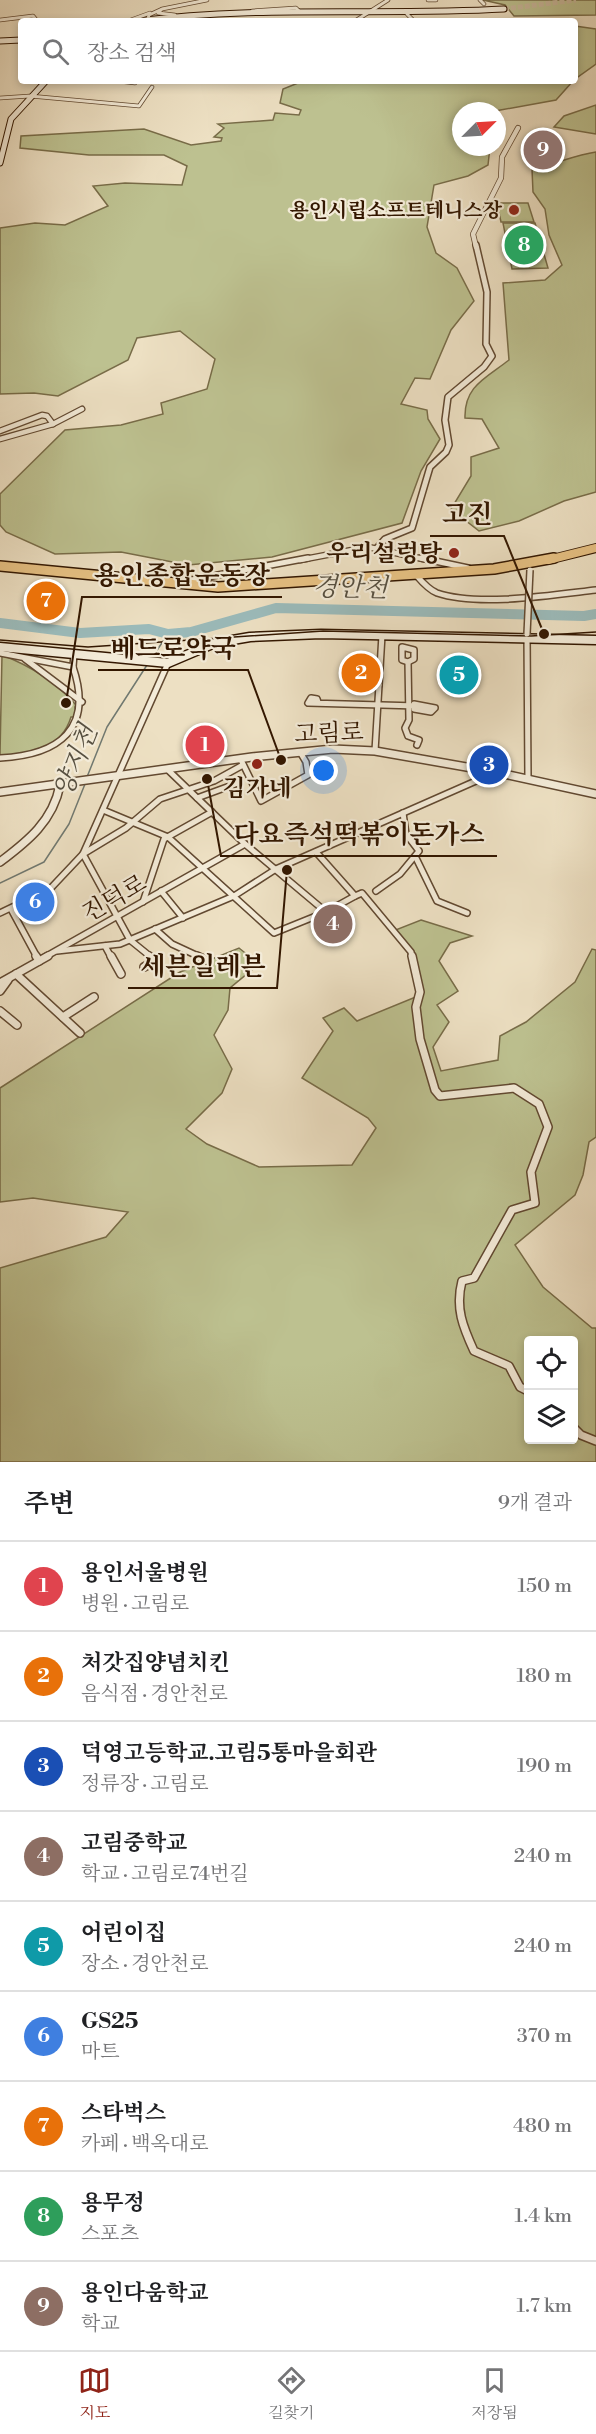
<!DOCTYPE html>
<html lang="ko">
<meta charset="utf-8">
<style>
body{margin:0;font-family:"Libre Bodoni","Noto Serif KR",serif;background:#f2f2f2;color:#202124}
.controls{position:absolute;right:18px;bottom:18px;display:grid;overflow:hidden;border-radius:6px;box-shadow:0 3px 9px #0003}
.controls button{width:54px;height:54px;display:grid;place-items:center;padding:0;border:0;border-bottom:2px solid #e0e0e0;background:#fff;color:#202124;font:30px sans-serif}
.compass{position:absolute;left:452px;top:102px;width:54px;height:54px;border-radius:50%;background:#fff;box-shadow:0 3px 9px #0003;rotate:66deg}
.you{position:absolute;left:324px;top:771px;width:21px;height:21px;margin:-15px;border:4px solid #fff;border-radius:50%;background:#1a73e8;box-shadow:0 0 0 9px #1a73e833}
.badge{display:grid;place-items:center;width:39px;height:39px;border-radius:50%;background:#8f2418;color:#fff;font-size:20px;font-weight:700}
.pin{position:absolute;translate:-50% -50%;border:3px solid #fff;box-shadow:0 2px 6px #0006}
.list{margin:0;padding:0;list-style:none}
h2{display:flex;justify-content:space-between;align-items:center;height:78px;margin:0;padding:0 24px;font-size:26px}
h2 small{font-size:20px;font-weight:400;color:#757577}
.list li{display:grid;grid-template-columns:39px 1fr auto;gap:18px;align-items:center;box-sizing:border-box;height:90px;padding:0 24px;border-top:2px solid #e0e0e0}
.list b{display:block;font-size:22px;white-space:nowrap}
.list p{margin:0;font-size:20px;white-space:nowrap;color:#757577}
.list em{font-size:20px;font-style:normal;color:#757577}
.icon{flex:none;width:33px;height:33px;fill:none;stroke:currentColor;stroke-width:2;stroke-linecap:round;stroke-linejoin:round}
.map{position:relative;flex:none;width:596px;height:1462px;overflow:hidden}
.search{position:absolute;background:#fff;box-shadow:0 3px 9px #0003;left:18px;right:18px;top:18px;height:66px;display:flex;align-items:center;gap:15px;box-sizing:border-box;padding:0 21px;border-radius:6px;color:#757577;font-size:22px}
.sheet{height:888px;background:#fff}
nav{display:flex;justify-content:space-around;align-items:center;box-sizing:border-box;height:84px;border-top:2px solid #e0e0e0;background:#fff;font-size:16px;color:#757577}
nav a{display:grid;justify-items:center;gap:3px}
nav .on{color:#8f2418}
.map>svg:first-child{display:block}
.green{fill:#bdc190;stroke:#786c48;stroke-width:1.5;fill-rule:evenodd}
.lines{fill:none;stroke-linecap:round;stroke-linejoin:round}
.stream{stroke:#717970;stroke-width:1.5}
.river{stroke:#9bbbbb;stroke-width:10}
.secondary-tunnel{stroke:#c8b89c;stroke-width:5;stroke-dasharray:5 2;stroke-linecap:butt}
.minor-far3-casing{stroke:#624931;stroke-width:4.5}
.minor-far2-casing{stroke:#624931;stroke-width:7}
.minor-far1-casing{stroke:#624931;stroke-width:8}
.minor-casing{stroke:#624931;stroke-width:10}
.tertiary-far2-casing{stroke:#624931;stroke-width:6}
.tertiary-far1-casing{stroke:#624931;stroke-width:8}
.tertiary-casing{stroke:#624931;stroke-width:10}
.secondary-far1-casing{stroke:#331700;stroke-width:7}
.secondary-casing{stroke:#331700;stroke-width:11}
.primary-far1-casing{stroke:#331700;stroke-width:10}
.primary-casing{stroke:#331700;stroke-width:12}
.minor-far3{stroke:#f3ebd8;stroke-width:3}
.minor-far2{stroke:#f3ebd8;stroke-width:4.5}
.minor-far1{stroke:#f3ebd8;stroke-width:5}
.minor{stroke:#f3ebd8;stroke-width:7}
.tertiary-far2{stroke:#f3ebd8;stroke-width:4.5}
.tertiary-far1{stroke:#f3ebd8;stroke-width:5}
.tertiary{stroke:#f3ebd8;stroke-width:7}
.secondary-far1{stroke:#f3ebd8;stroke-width:5}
.secondary{stroke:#f3ebd8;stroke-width:8}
.primary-far1{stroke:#e6c082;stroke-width:8}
.primary{stroke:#e6c082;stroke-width:9}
.tram{stroke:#331700;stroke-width:1.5}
.minor-bridge-casing{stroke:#624931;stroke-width:8;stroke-linecap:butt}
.minor-bridge{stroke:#f3ebd8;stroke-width:5}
.poi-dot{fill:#8f2418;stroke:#f3ebd8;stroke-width:2}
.labels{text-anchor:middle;stroke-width:4.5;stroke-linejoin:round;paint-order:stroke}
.far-poi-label{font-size:20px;font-weight:bold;fill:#331700;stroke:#f3ebd8;text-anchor:end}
.poi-label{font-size:24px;font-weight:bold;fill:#331700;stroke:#f3ebd8;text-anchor:end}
.street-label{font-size:24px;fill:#331700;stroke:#f3ebd8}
.water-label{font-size:26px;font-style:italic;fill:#575041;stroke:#f3ebd8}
.leader{fill:none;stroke:#331700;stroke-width:2}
.callout-dot{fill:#331700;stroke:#f3ebd8;stroke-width:2}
.callout-label{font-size:26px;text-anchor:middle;font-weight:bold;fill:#331700;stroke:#f3ebd8;stroke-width:4.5;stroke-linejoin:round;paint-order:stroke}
</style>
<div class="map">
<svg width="596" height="1462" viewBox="0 0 596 1462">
<rect width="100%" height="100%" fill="#ede0c3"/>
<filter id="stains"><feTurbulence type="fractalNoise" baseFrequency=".00333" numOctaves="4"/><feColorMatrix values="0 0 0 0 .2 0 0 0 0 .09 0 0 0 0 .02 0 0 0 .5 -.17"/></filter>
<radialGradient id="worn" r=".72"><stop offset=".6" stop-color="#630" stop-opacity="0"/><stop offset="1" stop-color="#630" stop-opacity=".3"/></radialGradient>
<g class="green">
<polygon points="483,0 596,0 596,15 514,16 505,5"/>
<polygon points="575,26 596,29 596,64 575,79"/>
<polygon points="362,81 573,81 556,100 495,111 461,111 461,147 490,147 488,165 468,176 434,185 427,227 436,253 457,268 474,301 451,330 430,379 415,378 401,404 427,410 428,419 440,439 421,471 402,523 272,557 188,565 121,552 55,554 6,532 0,525 0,494 65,430 121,425 163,414 161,403 207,389 215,359 180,331 137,338 128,360 58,396 34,393 0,394 0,228 35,223 65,225 108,206 93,186 125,183 182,185 187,166 164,155 89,155 20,148 21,136 144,129 191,145 221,141 222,138 214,137 224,128 218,124 273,120 275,113 299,115 301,110 280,103 283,89 298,83"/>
<polygon points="596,105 596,134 554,127 564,116"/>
<path d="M596,152V492L564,501L519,521L479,531L451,509L471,476V457L499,448L482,419L465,418C464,386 486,378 509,360L503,283L545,280L562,265L549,235L545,209L533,192L532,169C554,165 574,155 596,152Z"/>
<polygon points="497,203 528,203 534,222 501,222"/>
<polygon points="503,223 535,223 548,268 512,269"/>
<path d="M2,655C31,666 57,683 77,706L75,707L76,717H71C62,747 30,758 0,755Z"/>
<path d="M421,920L472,936L450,943L439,961L458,991L437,1005L449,1022L433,1047L441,1071L498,1060L500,1036L526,1022L575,982L592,949L596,950V1137L589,1142L583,1175L575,1195L515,1245L543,1287L592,1328H596V1462H0V1268L106,1237L128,1212L33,1198L0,1202V1088L180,972L239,948L259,964L230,988L228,1010L214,1035L232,1069L222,1093L186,1129L207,1144L259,1167L352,1165L376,1128L368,1118L302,1078L333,1031L323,1018L344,1008L357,1021L423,994L412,952L393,931ZM528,1340H574V1440H528Z"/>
</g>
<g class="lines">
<g class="stream">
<polyline points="151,659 168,634"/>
<polyline points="87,777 107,727 147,665"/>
<polyline points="0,883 44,862 69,824 85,784"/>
</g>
<polyline class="river" points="0,623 80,633 149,629 168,634 191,632 276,608 584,616 596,614"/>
<polyline class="secondary-tunnel" points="504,9 576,0"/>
<g class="minor-far3-casing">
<g id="minor-far3">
<polyline points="428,0 436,0"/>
<polyline points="480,0 484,4"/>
<polyline points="161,10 158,13 175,15"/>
<polyline points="252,11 296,8 300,12"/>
<polyline points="407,14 414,21"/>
<polyline points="148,19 149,15 162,9 207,0"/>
<polyline points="0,20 33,16 37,21"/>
<polyline points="128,21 150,13"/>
<polyline points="355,21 388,0"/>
<polyline points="118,81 135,83"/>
<polyline points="0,98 30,96 139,106 152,87"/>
</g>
</g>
<g class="minor-far2-casing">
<g id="minor-far2">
<polyline points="0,431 42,415 47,416 53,424"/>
<polyline points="0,439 53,424 82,409"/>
<polyline points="300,560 368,547 428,560"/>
</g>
</g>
<g class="minor-far1-casing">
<g id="minor-far1">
<polyline points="421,558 468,568"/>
<path d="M416,575C422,582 429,590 437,593C478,607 553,595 596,590"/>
<polyline points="186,581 308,558"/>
<polyline points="527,636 528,779"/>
<polygon points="402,647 414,650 414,659 408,662 402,660"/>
<polyline points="0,653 73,667 74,654"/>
<polyline points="25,659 82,702"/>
<polyline points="408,662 409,720 405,728 408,736 419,740 417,745"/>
<polyline points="362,686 379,685"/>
<polyline points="318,702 317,699 311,698 308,703 418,706"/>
<polyline points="414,704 435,708 431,712 414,709"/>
<polyline points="375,751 382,635"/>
<path d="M0,758C59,755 94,729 73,667"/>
<polyline points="242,762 261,801 308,775 306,762 300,752"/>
<polyline points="167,769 245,844 326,912"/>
<polyline points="197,798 238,783"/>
<polyline points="103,810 168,837 274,933 326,912 355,896 316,852"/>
<polyline points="416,858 437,901 467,913"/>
<polyline points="161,891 183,918"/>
<polyline points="376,891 400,874 419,851 406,834 403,813"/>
<polyline points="355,896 362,893 411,952 412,957"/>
<polyline points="143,902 164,839 212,812"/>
<polyline points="11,909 37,957"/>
<polyline points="0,913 50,889 83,854 168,663"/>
<polyline points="155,929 172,944 200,957"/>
<polyline points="105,946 111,957"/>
<polyline points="57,951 120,944 234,896 276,869 494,773"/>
<polyline points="45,957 245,844"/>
<polyline points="151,957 130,940 83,854 126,828 160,799 214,781 243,765"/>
</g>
</g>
<g class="minor-casing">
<g id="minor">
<polyline points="36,956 39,961"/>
<polyline points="111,956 121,974"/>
<polyline points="197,956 206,960"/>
<path d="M412,956L420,992L416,1007L420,1039L435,1090L440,1096L514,1088L539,1104L548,1127L531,1172L535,1203L512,1210L474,1278L462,1281C455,1308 463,1327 474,1351L509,1366L520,1387L528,1391"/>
<polyline points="144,967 155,961 149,956"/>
<polyline points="16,974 80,1033"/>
<polyline points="0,983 48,956"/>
<polyline points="0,991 8,980"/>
<polyline points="0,1011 17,1025"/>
<polyline points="63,1017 94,997"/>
<polyline points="574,1428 581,1435 596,1441"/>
</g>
</g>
<g class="tertiary-far2-casing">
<polyline id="tertiary-far2" points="476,247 473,234 501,178 502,157 518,128"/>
</g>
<g class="tertiary-far1-casing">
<polyline id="tertiary-far1" points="377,548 385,539 412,528 430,467 446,452 449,445 445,420 448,397 484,367 492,356 486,344 487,292 476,245"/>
</g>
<g class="tertiary-casing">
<g id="tertiary">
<polyline points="0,792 252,757 333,749 375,751 495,772 596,794"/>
<path d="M0,862C28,841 53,821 60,785"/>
</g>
</g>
<g class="secondary-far1-casing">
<g id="secondary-far1">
<path d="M138,21C260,5 382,16 504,9"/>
<polyline points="0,41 21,40"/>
<polyline points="0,163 11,119 46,81"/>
</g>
</g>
<g class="secondary-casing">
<polyline id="secondary" points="0,647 168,663 215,643 250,637 321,634 596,640"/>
</g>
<g class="primary-far1-casing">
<polyline id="primary-far1" points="548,560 596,548"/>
</g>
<g class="primary-casing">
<polyline id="primary" points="0,566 218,587 494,569 554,558"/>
</g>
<use href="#minor-far3" class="minor-far3"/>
<use href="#minor-far2" class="minor-far2"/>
<use href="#minor-far1" class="minor-far1"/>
<use href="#minor" class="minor"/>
<use href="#tertiary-far2" class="tertiary-far2"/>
<use href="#tertiary-far1" class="tertiary-far1"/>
<use href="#tertiary" class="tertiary"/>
<use href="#secondary-far1" class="secondary-far1"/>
<use href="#secondary" class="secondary"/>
<use href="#primary-far1" class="primary-far1"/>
<use href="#primary" class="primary"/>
<polyline class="tram" points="0,640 88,647 323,631 531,636 596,632"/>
<g class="minor-bridge-casing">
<polyline id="minor-bridge" points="527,634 530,570"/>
</g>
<use href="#minor-bridge" class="minor-bridge"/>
</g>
<g class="poi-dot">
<circle cx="514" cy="210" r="6"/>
<circle cx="454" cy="553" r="6"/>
<circle cx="257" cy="764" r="6"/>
</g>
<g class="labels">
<g class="far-poi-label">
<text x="502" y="217">용인시립소프트테니스장</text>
</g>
<g class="poi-label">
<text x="442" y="561">우리설렁탕</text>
<text x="257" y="796" text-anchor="middle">김가네</text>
</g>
<g class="street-label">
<text transform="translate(329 733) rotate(-2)" y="8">고림로</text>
<text transform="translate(114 898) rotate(-30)" y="8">진덕로</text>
</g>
<g class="water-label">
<text transform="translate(350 587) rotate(1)" y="9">경안천</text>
<text transform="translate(75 761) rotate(-68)" y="9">양지천</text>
</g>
</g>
<path class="leader" d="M544 634L504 536H430M66 703L82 597H282M281 760L248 670H98M207 779L221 856H497M287 870L277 988H128"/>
<g class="callout-dot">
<circle cx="544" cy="634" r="6"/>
<circle cx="66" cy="703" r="6"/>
<circle cx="281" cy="760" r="6"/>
<circle cx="207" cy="779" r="6"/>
<circle cx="287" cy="870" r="6"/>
</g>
<g class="callout-label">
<text x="467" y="523">고진</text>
<text x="182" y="584">용인종합운동장</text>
<text x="173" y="657">베드로약국</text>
<text x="359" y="843">다요즉석떡볶이돈가스</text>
<text x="203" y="975">세븐일레븐</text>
</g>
<rect width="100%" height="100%" filter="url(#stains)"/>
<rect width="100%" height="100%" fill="url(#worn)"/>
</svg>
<div class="controls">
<button><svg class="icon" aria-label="locate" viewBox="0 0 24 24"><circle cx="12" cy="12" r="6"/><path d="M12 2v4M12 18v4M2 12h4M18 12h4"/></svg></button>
<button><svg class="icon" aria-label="layers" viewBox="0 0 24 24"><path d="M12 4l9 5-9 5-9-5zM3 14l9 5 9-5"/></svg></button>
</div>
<svg class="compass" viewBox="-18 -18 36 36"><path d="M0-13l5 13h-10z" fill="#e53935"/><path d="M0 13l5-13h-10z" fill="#757577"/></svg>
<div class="you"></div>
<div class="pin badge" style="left:205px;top:745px;background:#e0444e">1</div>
<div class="pin badge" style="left:361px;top:673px;background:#e8710a">2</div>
<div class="pin badge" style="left:489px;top:765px;background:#1a4fb4">3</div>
<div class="pin badge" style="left:333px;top:924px;background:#8d6e63">4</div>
<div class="pin badge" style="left:459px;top:675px;background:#0f9aa8">5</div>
<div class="pin badge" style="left:35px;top:902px;background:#3f7fe0">6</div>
<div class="pin badge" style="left:46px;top:601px;background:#e8710a">7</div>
<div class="pin badge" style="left:524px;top:245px;background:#2e9e5b">8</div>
<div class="pin badge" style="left:543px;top:150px;background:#8d6e63">9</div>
<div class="search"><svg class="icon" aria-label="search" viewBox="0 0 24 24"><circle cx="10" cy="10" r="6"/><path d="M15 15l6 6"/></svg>장소 검색</div>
</div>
<section class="sheet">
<h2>주변<small>9개 결과</small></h2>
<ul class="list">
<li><span class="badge" style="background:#e0444e">1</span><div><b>용인서울병원</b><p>병원 · 고림로</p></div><em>150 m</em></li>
<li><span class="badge" style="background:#e8710a">2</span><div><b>처갓집양념치킨</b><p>음식점 · 경안천로</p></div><em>180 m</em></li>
<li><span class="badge" style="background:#1a4fb4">3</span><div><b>덕영고등학교.고림5통마을회관</b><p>정류장 · 고림로</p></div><em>190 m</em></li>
<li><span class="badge" style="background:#8d6e63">4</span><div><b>고림중학교</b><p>학교 · 고림로74번길</p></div><em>240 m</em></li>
<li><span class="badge" style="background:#0f9aa8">5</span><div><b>어린이집</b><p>장소 · 경안천로</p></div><em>240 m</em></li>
<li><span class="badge" style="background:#3f7fe0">6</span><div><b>GS25</b><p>마트</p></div><em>370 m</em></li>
<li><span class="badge" style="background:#e8710a">7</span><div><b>스타벅스</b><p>카페 · 백옥대로</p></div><em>480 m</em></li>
<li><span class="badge" style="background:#2e9e5b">8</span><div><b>용무정</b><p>스포츠</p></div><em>1.4 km</em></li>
<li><span class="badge" style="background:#8d6e63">9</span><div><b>용인다움학교</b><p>학교</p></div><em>1.7 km</em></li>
</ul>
</section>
<nav>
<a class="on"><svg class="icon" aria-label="map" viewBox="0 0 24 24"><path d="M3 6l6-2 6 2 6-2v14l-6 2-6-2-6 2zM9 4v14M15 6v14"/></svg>지도</a>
<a><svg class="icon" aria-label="directions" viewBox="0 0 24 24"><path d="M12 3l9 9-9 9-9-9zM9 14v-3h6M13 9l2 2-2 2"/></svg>길찾기</a>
<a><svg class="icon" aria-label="saved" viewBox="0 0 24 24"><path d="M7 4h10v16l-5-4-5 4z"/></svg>저장됨</a>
</nav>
